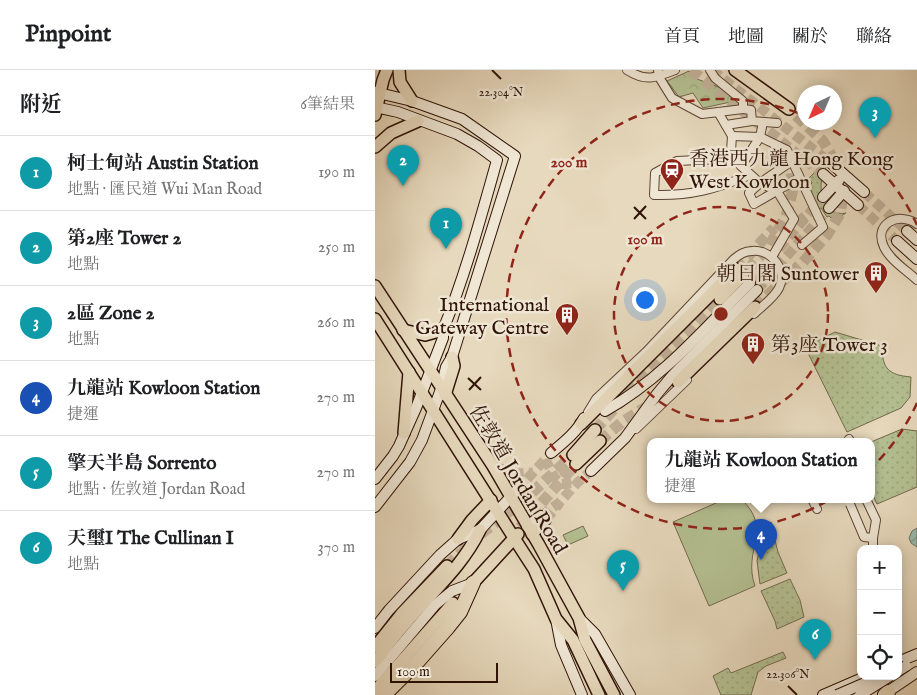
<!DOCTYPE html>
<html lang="zh-TW">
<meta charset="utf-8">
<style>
body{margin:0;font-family:"IM FELL English","Noto Serif TC",serif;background:#f2f2f2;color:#202124}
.controls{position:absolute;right:15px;bottom:15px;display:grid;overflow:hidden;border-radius:10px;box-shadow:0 2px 12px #0003}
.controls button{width:45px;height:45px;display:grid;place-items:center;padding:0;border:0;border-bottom:1px solid #e0e0e0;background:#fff;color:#202124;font:25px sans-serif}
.compass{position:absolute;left:422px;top:15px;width:45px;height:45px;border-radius:50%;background:#fff;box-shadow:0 2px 12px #0003;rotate:224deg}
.scale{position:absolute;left:15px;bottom:12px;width:108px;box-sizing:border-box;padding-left:5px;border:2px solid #2f1307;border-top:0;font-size:14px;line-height:18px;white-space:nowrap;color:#2f1307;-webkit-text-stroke:4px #efe6d4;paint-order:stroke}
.you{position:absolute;left:269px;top:229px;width:18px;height:18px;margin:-12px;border:4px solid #fff;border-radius:50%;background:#1a73e8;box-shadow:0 0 0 8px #1a73e833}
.badge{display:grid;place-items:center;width:32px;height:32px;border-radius:50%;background:#8f2418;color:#fff;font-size:16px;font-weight:700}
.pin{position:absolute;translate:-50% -41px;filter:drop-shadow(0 1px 2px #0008)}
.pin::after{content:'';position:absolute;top:26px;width:18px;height:15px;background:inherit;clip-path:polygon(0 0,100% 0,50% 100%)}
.popup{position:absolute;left:272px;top:368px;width:228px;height:65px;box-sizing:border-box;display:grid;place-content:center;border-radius:10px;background:#fff;filter:drop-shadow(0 1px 4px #0005);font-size:16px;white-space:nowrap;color:#757577}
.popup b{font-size:19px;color:#202124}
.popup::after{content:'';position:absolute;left:50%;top:100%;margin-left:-10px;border:10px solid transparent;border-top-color:#fff}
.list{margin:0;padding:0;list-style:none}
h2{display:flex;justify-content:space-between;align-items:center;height:65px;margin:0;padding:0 20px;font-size:21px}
h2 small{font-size:16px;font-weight:400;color:#757577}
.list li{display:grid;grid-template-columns:32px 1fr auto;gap:15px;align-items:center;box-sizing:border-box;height:75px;padding:0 20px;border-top:1px solid #e0e0e0}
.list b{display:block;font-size:19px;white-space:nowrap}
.list p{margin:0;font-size:16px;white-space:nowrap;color:#757577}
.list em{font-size:16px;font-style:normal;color:#757577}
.icon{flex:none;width:28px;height:28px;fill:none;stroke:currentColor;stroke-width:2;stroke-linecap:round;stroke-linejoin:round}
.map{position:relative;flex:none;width:542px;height:625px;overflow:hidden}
header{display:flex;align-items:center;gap:30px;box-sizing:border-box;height:70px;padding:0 25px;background:#fff;border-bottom:1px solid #e0e0e0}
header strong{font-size:24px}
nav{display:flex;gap:28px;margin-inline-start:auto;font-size:18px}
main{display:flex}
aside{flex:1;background:#fff}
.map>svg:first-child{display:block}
.green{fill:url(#green-dots);stroke:#726a4c}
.forest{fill:url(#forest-crowns);stroke:#726a4c}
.pitch{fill:#b4c092;stroke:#726a4c}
.water{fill:url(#water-waves);stroke:#6e7869}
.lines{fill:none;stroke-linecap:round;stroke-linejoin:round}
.secondary-tunnel{stroke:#c2b199;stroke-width:10;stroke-dasharray:10 5;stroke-linecap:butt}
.primary-tunnel{stroke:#c2b199;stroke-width:11;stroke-dasharray:11 5.5;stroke-linecap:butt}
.street-casing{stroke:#5d4434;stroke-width:10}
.secondary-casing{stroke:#2f1307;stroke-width:12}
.primary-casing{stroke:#2f1307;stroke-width:14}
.highway-casing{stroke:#2f1307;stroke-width:16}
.street{stroke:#efe6d4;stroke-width:8}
.secondary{stroke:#efe6d4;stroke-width:10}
.primary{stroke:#e7d9bd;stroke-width:11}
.highway{stroke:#e7d9bd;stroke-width:14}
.street-bridge-casing{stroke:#5d4434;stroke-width:10;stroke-linecap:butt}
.secondary-bridge-casing{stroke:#2f1307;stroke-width:12;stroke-linecap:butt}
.street-bridge{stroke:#efe6d4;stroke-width:8}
.secondary-bridge{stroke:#efe6d4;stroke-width:10}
.ticks{fill:none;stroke:#2f1307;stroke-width:2}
.ring{fill:none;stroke:#8f2418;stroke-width:2.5;stroke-dasharray:9 6}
.labels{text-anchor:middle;stroke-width:5;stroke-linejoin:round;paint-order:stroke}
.poi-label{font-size:20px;fill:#2f1307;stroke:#efe6d4;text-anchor:start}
.street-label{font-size:20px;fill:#2f1307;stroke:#efe6d4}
.ticks-label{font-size:12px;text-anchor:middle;fill:#2f1307;stroke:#efe6d4;stroke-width:5;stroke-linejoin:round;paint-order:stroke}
.centre{fill:#8f2418;stroke:#efe6d4;stroke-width:2.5}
.ring-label{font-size:15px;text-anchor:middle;font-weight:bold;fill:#8f2418;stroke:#efe6d4;stroke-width:5;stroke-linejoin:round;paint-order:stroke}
</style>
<header>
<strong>Pinpoint</strong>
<nav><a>首頁</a><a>地圖</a><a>關於</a><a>聯絡</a></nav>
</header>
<main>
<aside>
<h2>附近<small>6筆結果</small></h2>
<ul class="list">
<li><span class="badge" style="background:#0f9aa8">1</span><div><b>柯士甸站 Austin Station</b><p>地點 · 匯民道 Wui Man Road</p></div><em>190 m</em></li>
<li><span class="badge" style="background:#0f9aa8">2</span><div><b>第2座 Tower 2</b><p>地點</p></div><em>250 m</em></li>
<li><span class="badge" style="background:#0f9aa8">3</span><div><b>2區 Zone 2</b><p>地點</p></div><em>260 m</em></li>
<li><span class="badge" style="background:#1a4fb4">4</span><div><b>九龍站 Kowloon Station</b><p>捷運</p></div><em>270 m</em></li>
<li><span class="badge" style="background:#0f9aa8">5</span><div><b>擎天半島 Sorrento</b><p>地點 · 佐敦道 Jordan Road</p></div><em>270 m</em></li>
<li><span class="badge" style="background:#0f9aa8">6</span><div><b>天璽I The Cullinan I</b><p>地點</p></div><em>370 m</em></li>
</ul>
</aside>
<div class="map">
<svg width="542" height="625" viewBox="0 0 542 625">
<defs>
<pattern id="green-dots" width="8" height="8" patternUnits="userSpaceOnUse" patternTransform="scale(1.25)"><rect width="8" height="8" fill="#b4c092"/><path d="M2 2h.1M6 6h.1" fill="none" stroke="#9ba47c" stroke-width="1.8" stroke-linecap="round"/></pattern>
<pattern id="forest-crowns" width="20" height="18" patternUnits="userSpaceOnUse" patternTransform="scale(1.25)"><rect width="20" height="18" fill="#b4c092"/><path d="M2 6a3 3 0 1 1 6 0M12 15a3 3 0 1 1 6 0" fill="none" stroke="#9ba47c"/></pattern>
<pattern id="water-waves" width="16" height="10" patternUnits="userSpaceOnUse" patternTransform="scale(1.25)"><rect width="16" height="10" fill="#98bbab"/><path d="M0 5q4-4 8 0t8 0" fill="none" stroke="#83a092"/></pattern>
</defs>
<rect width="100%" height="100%" fill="#e7d9bd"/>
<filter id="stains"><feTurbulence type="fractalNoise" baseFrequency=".004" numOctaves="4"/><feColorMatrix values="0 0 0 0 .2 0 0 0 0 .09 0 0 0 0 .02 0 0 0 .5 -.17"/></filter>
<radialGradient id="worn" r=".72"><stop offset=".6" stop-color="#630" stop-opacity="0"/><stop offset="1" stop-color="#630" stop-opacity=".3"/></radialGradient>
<g class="green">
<path d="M448,94L452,96C440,112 446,148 471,143L463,148L461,145L456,148L454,146L452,147L446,138L443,139L437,131L439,130L435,124L437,122L433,117L437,113L434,108Z"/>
<path d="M460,262L507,276C507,299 514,305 536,307L535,327L526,338L472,362L430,277Z"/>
<polygon points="527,359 542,361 542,417 502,434 496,421 496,372"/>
<polygon points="388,461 398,463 403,482 412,503 385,514 382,491"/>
<polygon points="415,509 425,530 429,547 402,559 400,551 386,521"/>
<polygon points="408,582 411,588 391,596 383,602 376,625 346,625 338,606 353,598 356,603"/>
</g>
<polygon class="forest" points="314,1 322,9 349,19 360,31 328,38 318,23 304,27 292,11"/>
<g class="pitch">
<path d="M350,429H366C399,459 367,480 380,516L334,536L298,452Z"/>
<polygon points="208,456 213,466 193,475 188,465"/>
</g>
<polygon class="water" points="542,458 542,477 536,473 534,468 537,461"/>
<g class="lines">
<g class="secondary-tunnel">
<polyline points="337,0 457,94"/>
<polyline points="406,71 448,104"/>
<polyline points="489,122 532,161"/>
<polyline points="483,135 522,171"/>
<polyline points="375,213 448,127"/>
<polyline points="382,220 454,138"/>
<polyline points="170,389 180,408 187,414 202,413"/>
<polyline points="142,420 176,383"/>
<polyline points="166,446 184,433 202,413 216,401"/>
</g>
<g class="primary-tunnel">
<polyline points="316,0 406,71 416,101 418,119 411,146 394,176 368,205"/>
<polyline points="409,164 433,144"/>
<polyline points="361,199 399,158"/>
<polyline points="380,237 428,192 452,165 465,144 469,120 466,102 448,71 414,39"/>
<polyline points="220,360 270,305 345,229"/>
<polyline points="225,371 247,352 279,332 303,312"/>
<polyline points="122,398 142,404 158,403"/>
<polyline points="170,450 184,433"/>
<polyline points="106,464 151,428 198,385"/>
<polyline points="134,470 201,394"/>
<polyline points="72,496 94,475"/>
</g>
<g class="street-casing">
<g id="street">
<path d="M252,0C271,12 280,8 300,0"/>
<polyline points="283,0 284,7 297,28 327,44 368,39"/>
<polyline points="335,0 340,8 368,31 368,39 376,40 377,51 402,53"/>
<polyline points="343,42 357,66 356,81 366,96 385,113 402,121 419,149 397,187"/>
<polyline points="351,55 377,51"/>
<polyline points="357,66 385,67 412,80 448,157 427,175"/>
<path d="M356,81L345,89L302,91L280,103L279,125C316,126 341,119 375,105"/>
<polyline points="417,91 385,113 374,123 379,134 424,108"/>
<polyline points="366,96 385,67 388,52"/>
<path d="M542,154C523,141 498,154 509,177C515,190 531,200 542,210"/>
<path d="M213,342L221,329L271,282L359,189C364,185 369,181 377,181C396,179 413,200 404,218C399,228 387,236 379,244"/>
<polyline points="261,359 312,310"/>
<polyline points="474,369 475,371"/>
<polyline points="437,429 442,439"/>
</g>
</g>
<g class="secondary-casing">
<g id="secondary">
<polyline points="0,22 37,31 87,49 140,86 77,287 71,297 66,319 47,370 35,392 0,437"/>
<path d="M0,37L23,42L82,64L103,76L122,90C106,147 90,206 68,260V268L41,338L24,376L18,386L0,409"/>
<polyline points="457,94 489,122"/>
<polyline points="448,104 483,135"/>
<polyline points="448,127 464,110"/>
<polyline points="454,138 469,121"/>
<polyline points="532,161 542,170"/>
<polyline points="522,171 542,189"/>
<path d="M230,341C287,309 329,259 375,213"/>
<path d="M176,383C188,373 202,362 209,348"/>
<polyline points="216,401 250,368 282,324 297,306 382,220"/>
<polyline points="152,456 166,446"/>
<polyline points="204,548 220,564 255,625"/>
<polyline points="181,549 186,575 207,625"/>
<polyline points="0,558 14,540 65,485 83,469 105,460 142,420"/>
<polyline points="523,592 542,584"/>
<polyline points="0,606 60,535 77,521 98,513"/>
<polyline points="448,625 492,606"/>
<polyline points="475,625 492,618"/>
<polyline points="508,625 542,602"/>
</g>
</g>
<g class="primary-casing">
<g id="primary">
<polyline points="24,0 25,12 37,31"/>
<polyline points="360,0 414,39"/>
<polyline points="0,45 8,10 12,0"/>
<polyline points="0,77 16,63 43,51"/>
<polyline points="0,216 118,396 164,475 204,548 210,570 239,625"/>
<polyline points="345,229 368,205"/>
<polyline points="0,249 148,482 159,499 181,549 198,570 224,625"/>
<polyline points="28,260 50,265 68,260"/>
<polyline points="303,312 380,237"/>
<polyline points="70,325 79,296 77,287"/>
<polyline points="206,354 361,199"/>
<polyline points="29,363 34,302"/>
<polyline points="198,385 220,360"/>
<polyline points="201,394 225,371"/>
<polyline points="157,464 170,450"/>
<polyline points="83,469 97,450 116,430"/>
<polyline points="98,513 143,464"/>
<polyline points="0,577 28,542 72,496"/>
<path d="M0,592C10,579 20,565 31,553C57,522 87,497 105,460"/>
<polyline points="0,621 78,533"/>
</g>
</g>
<g class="highway-casing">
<g id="highway">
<polyline points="9,625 43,591 73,557 85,542 98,513"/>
<polyline points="510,625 513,622"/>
</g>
</g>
<use href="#street" class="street"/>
<use href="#secondary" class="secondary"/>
<use href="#primary" class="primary"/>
<use href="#highway" class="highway"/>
<g class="street-bridge-casing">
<g id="street-bridge">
<polyline points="491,429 501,450 498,468"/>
<polyline points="475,434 489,467 498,468 498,479"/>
</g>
</g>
<g class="secondary-bridge-casing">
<g id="secondary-bridge">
<polyline points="523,601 531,596"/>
<polyline points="462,625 506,606"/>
<polyline points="485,625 515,606"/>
</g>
</g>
<use href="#street-bridge" class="street-bridge"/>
<use href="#secondary-bridge" class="secondary-bridge"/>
</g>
<path class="ticks" d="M117,0L126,9M259,137L271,149M259,149L271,136M93,308L106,320M94,320L106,307M413,616L422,625"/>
<g class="ring">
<circle cx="346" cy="244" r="107"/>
<path d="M542 333A215 215 0 1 1 428 45M445 53A215 215 0 0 1 542 155"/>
</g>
<defs>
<g id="station-pin" transform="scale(1.25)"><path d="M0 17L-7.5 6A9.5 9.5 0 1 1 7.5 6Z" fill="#8f2418" stroke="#efe6d4"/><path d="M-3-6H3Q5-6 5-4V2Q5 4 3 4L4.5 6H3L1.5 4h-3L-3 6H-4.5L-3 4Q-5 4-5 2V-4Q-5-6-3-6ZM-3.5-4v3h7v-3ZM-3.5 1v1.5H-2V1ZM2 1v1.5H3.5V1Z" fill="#fff"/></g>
<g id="building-pin" transform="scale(1.25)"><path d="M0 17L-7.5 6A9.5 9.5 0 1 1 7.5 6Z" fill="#8f2418" stroke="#efe6d4"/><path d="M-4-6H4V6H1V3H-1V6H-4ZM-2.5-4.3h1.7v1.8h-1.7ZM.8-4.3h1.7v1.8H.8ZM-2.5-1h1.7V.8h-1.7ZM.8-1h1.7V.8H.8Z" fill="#fff"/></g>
</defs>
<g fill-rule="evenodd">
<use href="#station-pin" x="297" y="100"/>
<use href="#building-pin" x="501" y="203"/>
<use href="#building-pin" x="192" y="245"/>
<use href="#building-pin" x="378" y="274"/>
</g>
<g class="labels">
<g class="poi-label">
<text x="314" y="95">香港西九龍 Hong Kong<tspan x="314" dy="23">West Kowloon</tspan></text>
<text x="484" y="210" text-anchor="end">朝日閣 Suntower</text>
<text x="174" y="241" text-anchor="end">International<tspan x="174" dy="23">Gateway Centre</tspan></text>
<text x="396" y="281">第3座 Tower 3</text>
</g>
<g class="street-label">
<text transform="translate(144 409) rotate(59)" y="7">佐敦道 Jordan Road</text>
</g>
</g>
<g class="ticks-label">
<text x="126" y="26">22.304°N</text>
<text x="413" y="608">22.306°N</text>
</g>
<circle cx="346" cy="244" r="8" class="centre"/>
<g class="ring-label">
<text x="194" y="97">200 m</text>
<text x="270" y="174">100 m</text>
</g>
<rect width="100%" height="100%" filter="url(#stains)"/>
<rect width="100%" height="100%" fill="url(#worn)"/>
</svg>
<div class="controls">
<button>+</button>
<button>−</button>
<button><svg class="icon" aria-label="locate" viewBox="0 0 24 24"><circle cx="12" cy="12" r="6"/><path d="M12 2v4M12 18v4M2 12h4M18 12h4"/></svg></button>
</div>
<svg class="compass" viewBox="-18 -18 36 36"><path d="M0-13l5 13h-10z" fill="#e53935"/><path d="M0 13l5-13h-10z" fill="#757577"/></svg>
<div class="scale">100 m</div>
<div class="you"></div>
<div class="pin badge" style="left:71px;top:179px;background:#0f9aa8">1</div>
<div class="pin badge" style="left:28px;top:116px;background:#0f9aa8">2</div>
<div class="pin badge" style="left:500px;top:68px;background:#0f9aa8">3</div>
<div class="pin badge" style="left:386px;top:490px;background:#1a4fb4">4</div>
<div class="popup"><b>九龍站 Kowloon Station</b>捷運</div>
<div class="pin badge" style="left:248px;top:521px;background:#0f9aa8">5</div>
<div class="pin badge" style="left:440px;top:590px;background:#0f9aa8">6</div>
</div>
</main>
